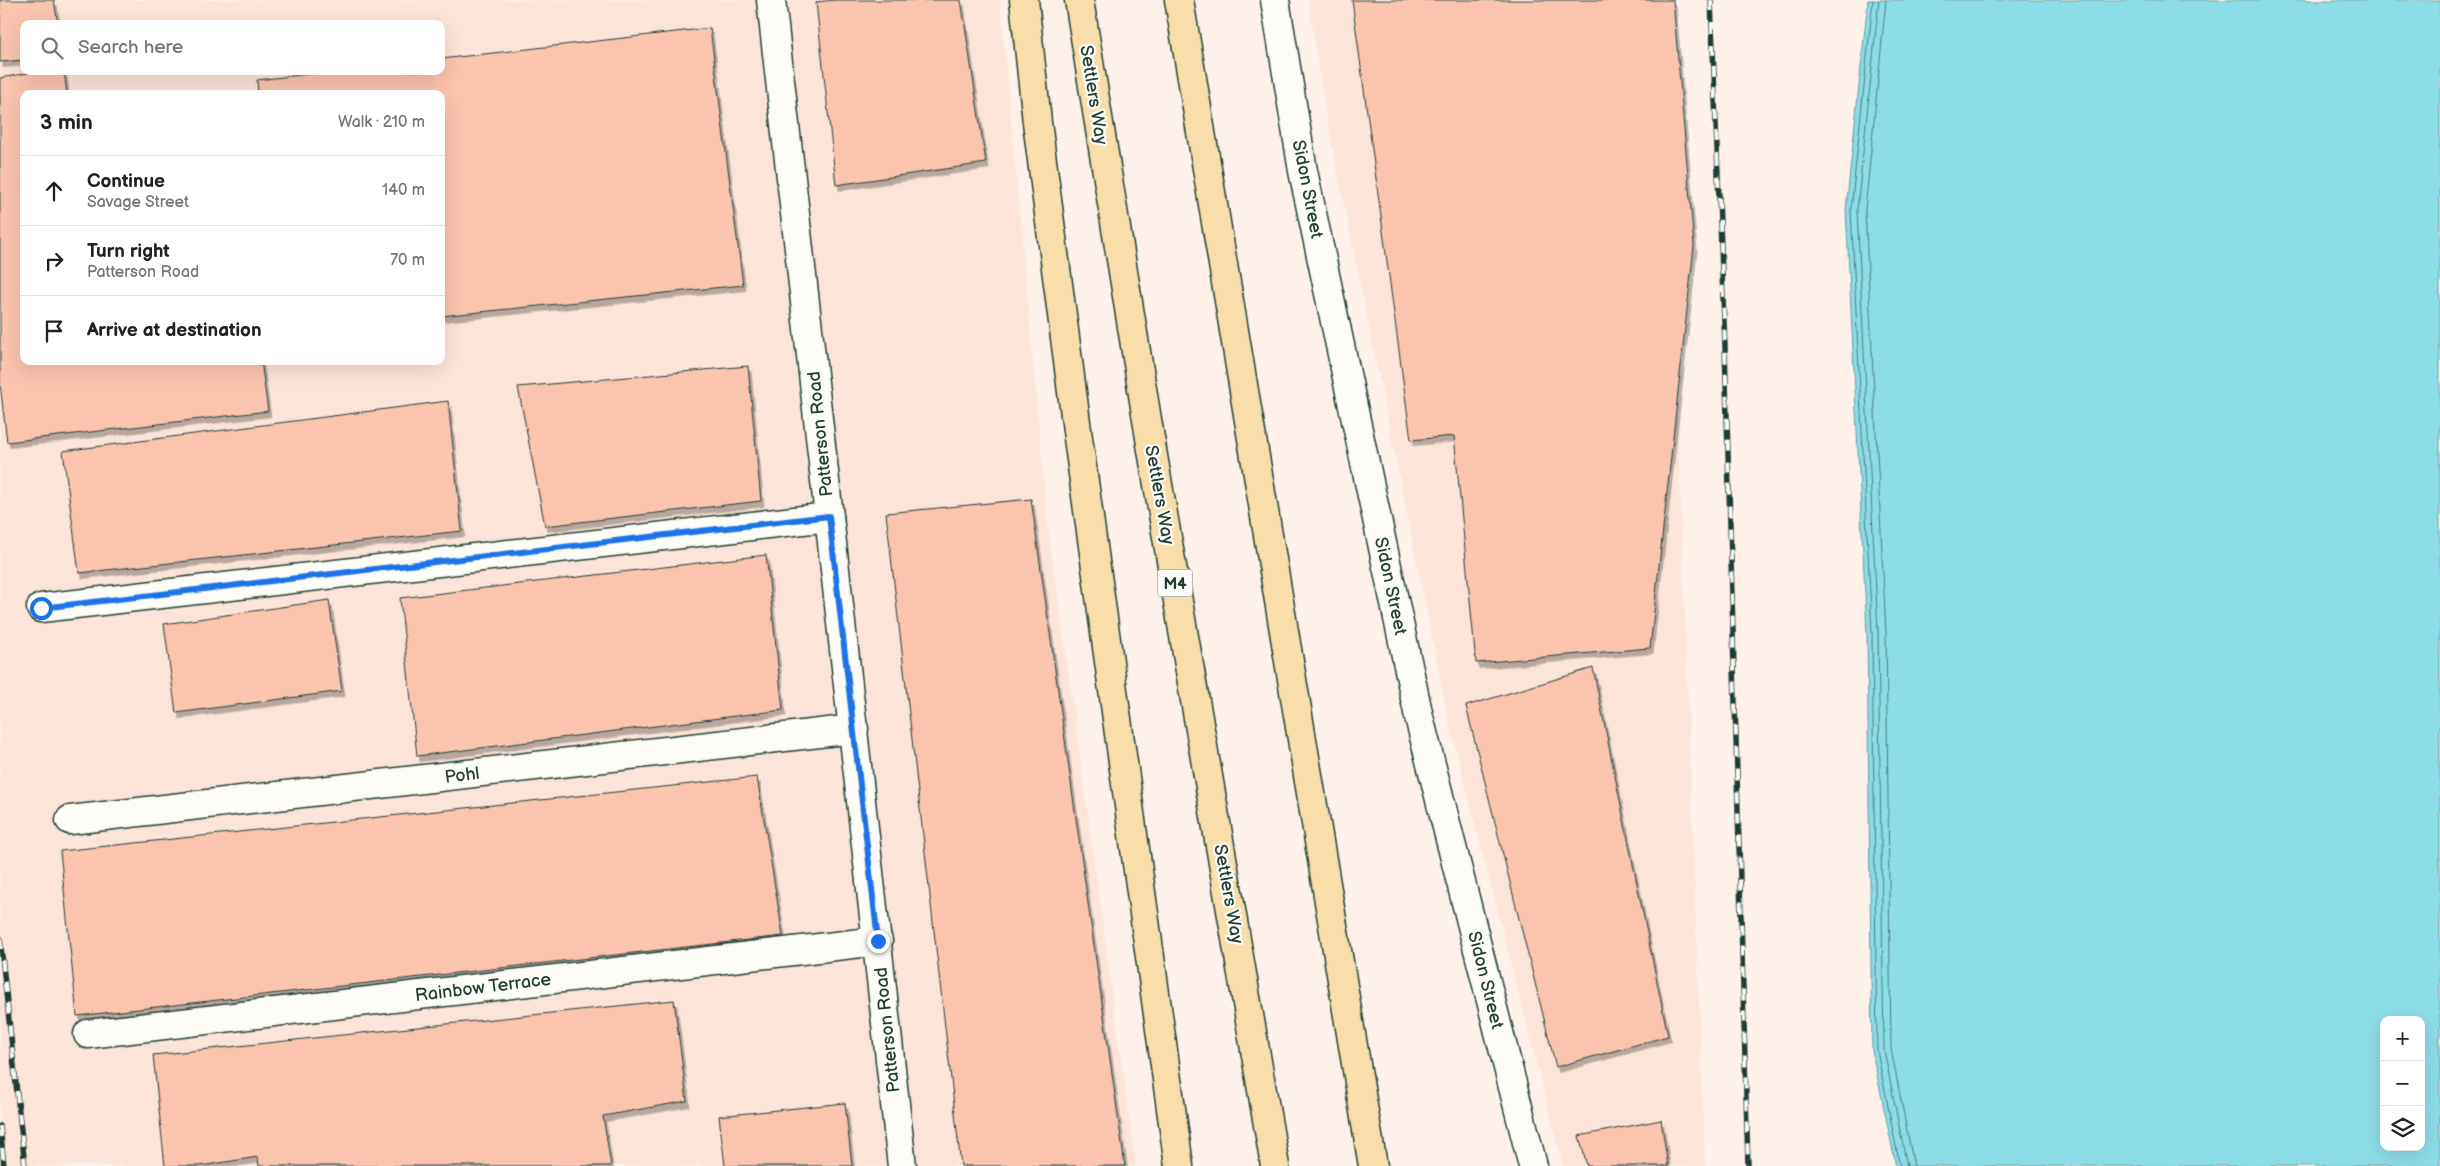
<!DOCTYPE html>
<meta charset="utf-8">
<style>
body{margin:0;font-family:"Balsamiq Sans",sans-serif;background:#f2f2f2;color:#202124}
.controls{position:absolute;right:15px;bottom:15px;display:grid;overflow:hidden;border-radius:10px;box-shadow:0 5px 20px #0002}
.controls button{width:45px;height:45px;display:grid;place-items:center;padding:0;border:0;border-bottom:1px solid #e0e0e0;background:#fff;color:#202124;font:25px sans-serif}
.stop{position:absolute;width:15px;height:15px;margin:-11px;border:4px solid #1a73e8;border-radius:50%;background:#fff}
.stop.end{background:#1a73e8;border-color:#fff;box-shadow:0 1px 5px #0008}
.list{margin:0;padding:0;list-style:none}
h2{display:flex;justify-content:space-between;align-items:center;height:65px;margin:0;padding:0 20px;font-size:21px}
h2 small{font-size:16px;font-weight:400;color:#757577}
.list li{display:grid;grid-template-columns:32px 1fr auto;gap:15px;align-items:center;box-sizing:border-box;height:70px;padding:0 20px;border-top:1px solid #e0e0e0}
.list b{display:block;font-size:19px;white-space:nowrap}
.list p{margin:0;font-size:16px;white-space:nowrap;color:#757577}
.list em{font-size:16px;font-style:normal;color:#757577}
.icon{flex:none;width:28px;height:28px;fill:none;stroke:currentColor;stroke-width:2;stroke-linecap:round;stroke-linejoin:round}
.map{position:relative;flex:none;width:2440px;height:1166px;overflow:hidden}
.search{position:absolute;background:#fff;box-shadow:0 5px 20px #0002;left:20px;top:20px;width:425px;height:55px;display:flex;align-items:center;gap:12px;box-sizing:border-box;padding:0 18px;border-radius:10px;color:#757577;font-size:19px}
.panel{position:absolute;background:#fff;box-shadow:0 5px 20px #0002;left:20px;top:90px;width:425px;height:275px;border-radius:10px}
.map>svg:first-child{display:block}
.built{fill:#fce4d8;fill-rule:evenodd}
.water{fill:#8cdce7;stroke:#609c9f;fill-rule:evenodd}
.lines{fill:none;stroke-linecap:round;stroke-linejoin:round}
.shore{stroke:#4b7d7c;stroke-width:1}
.building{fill:#fbc4af;stroke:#1f3d34;filter:url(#shadow)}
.street-casing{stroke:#1f3d34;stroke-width:31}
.secondary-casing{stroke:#1f3d34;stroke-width:31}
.highway-casing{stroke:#1f3d34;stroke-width:31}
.street{stroke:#fdfcf7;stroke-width:28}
.secondary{stroke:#fdfcf7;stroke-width:28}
.highway{stroke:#f9deab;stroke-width:28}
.rail-casing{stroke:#1f3d34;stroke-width:5.5}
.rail{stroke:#fdfcf7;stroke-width:4;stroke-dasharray:11;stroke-linecap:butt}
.route{stroke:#1a73e8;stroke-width:6}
.labels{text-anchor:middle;stroke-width:4.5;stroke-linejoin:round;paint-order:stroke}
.shield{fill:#fdfcf7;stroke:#62766e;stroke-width:1}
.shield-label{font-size:16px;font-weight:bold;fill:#1f3d34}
.street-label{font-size:18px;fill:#1f3d34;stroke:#fdfcf7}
</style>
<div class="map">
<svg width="2440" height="1166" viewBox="0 0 2440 1166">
<defs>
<filter id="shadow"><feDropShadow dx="3" dy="5.5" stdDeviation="0" flood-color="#0004"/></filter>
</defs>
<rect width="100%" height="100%" fill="#fdf1e9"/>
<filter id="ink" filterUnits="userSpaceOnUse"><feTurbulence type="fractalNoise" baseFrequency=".02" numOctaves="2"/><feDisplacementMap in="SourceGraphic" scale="10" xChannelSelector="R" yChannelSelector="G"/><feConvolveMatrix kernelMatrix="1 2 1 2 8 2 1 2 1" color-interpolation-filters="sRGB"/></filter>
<g filter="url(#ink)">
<g class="built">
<path d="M0,0H1000L1047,517L1136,1166H0ZM24,24H441V71H24ZM24,94H441V361H24Z"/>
<polygon points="1308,0 1662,0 1705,1166 1563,1166 1449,722 1327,120"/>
</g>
<path class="water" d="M1868,0H2440V1166H1896L1872,1051L1867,634L1846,209ZM2384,1020H2421V1147H2384Z"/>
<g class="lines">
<g class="shore">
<polyline points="1873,0 1851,210 1872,633 1877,1051 1900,1166"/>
<polyline points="1879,0 1857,210 1878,633 1884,1050 1907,1166"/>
<polyline points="1886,0 1865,210 1886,633 1891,1049 1914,1166"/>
</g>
</g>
<g class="building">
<polygon points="0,0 54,0 58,24 24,24 24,60 0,62"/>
<polygon points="835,0 961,0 986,163 836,185 816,2"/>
<polygon points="1352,0 1673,0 1694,246 1650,648 1476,663 1454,436 1411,440"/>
<polygon points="710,28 743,285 441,316 441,94 258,94 257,80 335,71 441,71 441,59"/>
<polygon points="39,71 64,71 67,94 24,94 24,361 261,361 268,411 7,442 0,383 0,78"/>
<polygon points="748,366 761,501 545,526 518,387"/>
<polygon points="448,401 462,531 79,573 63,451"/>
<polygon points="1031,499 1125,1166 961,1166 886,513"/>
<polygon points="766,555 783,710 417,756 400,598"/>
<polygon points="329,600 342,691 176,713 164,624"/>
<polygon points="1593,668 1668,1036 1556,1067 1466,706"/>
<polygon points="757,777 783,936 77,1016 60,851"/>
<polygon points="674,1000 687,1101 603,1116 611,1166 259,1166 258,1157 200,1166 165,1166 153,1055"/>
<polygon points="845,1103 852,1166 725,1166 719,1116"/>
<polygon points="1661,1120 1668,1166 1587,1166 1579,1136"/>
</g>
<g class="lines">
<g class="street-casing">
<g id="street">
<polyline points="41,608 829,517"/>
<polyline points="70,820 854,729"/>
<polyline points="88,1034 878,941"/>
</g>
</g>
<g class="secondary-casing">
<g id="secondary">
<polyline points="771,0 902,1166"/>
<polyline points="1275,0 1303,171 1419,717 1533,1166"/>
</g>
</g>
<g class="highway-casing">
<g id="highway">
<polyline points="1024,0 1037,122 1078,438 1179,1166"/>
<polyline points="1079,0 1151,444 1275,1166"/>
<polyline points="1179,0 1373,1166"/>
</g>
</g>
<use href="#street" class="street"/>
<use href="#secondary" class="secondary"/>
<use href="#highway" class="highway"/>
<g class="rail-casing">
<g id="rail">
<polyline points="1711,0 1725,346 1748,1166"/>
<polyline points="0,938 25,1166"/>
<polyline points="0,1126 4,1166"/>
</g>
</g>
<use href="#rail" class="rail"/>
</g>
</g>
<g class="lines" filter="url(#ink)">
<polyline class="route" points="41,608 829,516 878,941"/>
</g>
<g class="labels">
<rect class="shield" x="1157.5" y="569.5" width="35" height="27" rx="4"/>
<g class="shield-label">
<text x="1175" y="589">M4</text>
</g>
<g class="street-label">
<text transform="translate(1094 95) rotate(81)" y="6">Settlers Way</text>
<text transform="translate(1308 189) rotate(79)" y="6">Sidon Street</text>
<text transform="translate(820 434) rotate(-96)" y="6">Patterson Road</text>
<text transform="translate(1160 495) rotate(80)" y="6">Settlers Way</text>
<text transform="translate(1391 586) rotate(78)" y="6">Sidon Street</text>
<text transform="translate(462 775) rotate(-7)" y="6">Pohl</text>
<text transform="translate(1229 894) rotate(80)" y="6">Settlers Way</text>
<text transform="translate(1486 980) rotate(76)" y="6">Sidon Street</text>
<text transform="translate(483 987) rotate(-7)" y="6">Rainbow Terrace</text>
<text transform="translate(887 1030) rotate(-96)" y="6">Patterson Road</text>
</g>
</g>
</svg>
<div class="controls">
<button>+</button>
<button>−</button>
<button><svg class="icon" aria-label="layers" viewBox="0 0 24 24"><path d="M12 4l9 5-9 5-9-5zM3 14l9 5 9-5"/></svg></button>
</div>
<div class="stop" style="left:41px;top:608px"></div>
<div class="stop end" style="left:878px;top:941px"></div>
<div class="search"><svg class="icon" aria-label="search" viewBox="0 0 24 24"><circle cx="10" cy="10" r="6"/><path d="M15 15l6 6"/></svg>Search here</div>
<section class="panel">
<h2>3 min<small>Walk · 210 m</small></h2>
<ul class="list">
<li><svg class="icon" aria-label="ahead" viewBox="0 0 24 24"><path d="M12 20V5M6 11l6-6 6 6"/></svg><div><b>Continue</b><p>Savage Street</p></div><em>140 m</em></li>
<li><svg class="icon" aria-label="right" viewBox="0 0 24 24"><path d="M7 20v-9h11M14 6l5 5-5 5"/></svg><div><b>Turn right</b><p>Patterson Road</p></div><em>70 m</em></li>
<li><svg class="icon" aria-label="arrive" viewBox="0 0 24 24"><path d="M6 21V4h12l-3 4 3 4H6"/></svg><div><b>Arrive at destination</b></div></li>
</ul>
</section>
</div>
